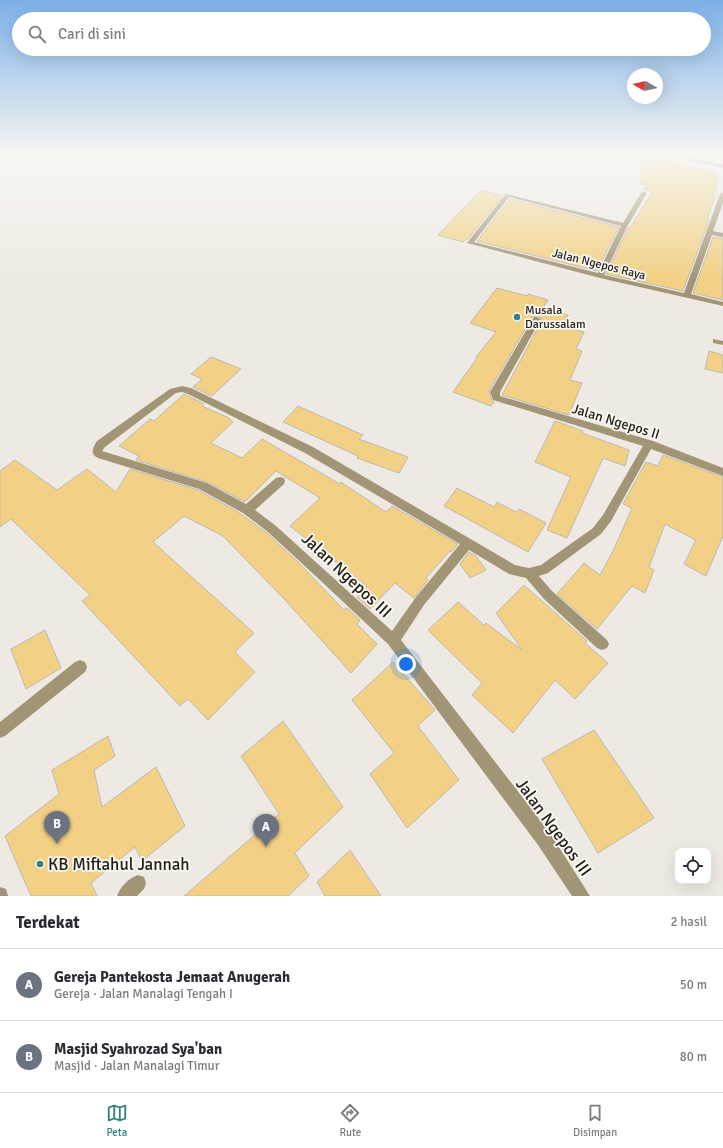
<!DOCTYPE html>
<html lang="id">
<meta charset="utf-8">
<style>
body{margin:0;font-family:Signika,sans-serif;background:#f7f7f7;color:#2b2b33}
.controls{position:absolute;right:12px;bottom:12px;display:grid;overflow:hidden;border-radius:8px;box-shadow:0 4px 16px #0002}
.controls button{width:36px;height:36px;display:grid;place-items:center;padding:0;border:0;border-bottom:1px solid #e1e1e2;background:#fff;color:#2b2b33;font:20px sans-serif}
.compass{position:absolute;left:627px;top:68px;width:36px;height:36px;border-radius:50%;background:#fff;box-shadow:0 4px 16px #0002;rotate:279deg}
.you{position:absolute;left:406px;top:664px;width:14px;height:14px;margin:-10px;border:3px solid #fff;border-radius:50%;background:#1a73e8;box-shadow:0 0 0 6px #1a73e833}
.badge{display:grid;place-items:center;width:26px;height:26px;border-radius:50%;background:#357e81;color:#fff;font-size:13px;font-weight:700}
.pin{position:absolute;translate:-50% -33px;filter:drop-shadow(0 1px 2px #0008)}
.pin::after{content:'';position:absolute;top:21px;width:14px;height:12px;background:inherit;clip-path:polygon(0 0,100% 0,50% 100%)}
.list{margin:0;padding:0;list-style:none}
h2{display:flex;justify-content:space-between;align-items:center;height:52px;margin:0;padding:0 16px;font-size:17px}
h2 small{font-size:13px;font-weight:400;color:#7c7c81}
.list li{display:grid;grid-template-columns:26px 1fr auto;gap:12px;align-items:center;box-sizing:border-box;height:72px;padding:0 16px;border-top:1px solid #e1e1e2}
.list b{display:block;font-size:15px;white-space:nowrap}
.list p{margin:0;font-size:13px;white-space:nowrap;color:#7c7c81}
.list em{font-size:13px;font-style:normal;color:#7c7c81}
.icon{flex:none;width:22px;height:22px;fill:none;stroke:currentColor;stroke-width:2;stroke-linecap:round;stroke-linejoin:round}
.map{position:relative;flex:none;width:723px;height:896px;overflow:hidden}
.search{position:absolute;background:#fff;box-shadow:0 4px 16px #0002;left:12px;right:12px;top:12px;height:44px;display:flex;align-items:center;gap:10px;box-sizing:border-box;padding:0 14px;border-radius:22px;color:#7c7c81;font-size:15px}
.sheet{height:196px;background:#fff}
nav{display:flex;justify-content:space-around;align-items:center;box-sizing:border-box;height:56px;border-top:1px solid #e1e1e2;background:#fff;font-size:11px;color:#7c7c81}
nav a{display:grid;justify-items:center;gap:2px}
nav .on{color:#357e81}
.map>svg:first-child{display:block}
.building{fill:#f2d186;stroke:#bcb9b2}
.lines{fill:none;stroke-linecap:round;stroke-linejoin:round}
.lane{fill:#a29576;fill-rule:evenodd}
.street{fill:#a29576;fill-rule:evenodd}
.poi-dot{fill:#357e81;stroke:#fbf8f0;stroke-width:1.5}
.labels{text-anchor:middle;stroke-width:3.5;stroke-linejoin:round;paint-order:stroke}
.far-street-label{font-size:12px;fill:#22201e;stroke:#fbf8f0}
.far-poi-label{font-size:12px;fill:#22201e;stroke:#fbf8f0;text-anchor:start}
.street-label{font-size:14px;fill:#22201e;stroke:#fbf8f0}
.near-street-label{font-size:17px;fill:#22201e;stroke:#fbf8f0}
.near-poi-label{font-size:17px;fill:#22201e;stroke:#fbf8f0;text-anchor:start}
</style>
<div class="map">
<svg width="723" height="896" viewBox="0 0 723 896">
<rect width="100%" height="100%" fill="#eeeae3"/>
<g class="building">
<polygon points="657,155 677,158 676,165 716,171 717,185 713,196 715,197 707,219 709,220 683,291 606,274 628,228 630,228 653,191 644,189 647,185 640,184 644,160 656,162"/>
<polygon points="481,190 503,196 468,239 466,239 463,242 438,235"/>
<polygon points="510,199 619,227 597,271 477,241"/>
<polygon points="713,237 723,238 723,300 693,293"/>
<polygon points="497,288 527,296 528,294 548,300 543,308 568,315 562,326 584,332 576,349 582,351 570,380 582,383 569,415 502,395 542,320 542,318 537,316 533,316 489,391 492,401 494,402 491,406 453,392 477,358 476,357 496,332 470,323"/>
<polygon points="709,351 723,355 723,373 705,369"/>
<polygon points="211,357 241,369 212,396 193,387 202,379 191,374"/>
<polygon points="184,394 204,404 202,406 229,418 233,422 211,443 242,458 262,439 340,484 341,482 386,512 392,506 458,544 451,552 450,551 426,578 428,580 414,598 395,583 370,609 357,597 367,586 290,526 320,498 276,471 245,502 207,482 136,460 139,456 119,446 150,419 154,421"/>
<polygon points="298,406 363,435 359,439 408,457 399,473 357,458 358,456 283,422"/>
<polygon points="555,421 583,431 582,433 629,450 625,466 603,458 567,538 547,530 571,477 535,462"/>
<polygon points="663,455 723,477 723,536 706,576 684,564 696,540 665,524 649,567 654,570 645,593 632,586 597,629 557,594 584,563 600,575 614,549 632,508 623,504 646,462 658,466"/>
<polygon points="15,460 57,490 87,469 116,492 130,469 198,490 238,512 267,533 297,561 344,610 347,608 360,620 357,624 377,644 351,673 286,601 223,536 184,516 153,542 254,633 235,652 255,672 208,720 188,699 180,706 82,601 90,595 11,519 0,527 0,471"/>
<polygon points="457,488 494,507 497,502 516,512 519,509 546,523 528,552 444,506"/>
<polygon points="469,552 476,556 486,570 470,578 460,564"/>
<polygon points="524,585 587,641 585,643 608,663 575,699 555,680 513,733 472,695 482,683 428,630 458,602 484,625 486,623 522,650 496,613"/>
<polygon points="45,630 61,668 26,689 11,649"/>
<polygon points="393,662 435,710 418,726 459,780 407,828 370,774 394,753 352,700"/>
<polygon points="283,721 343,807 295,853 309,876 288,896 184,896 279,814 241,756"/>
<polygon points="594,730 654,818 598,853 542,759"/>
<polygon points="108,736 115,756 94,770 102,807 156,767 185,826 142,861 135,847 91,883 97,896 31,896 5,836 59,794 52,770"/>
<polygon points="350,850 381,896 325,896 317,882"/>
</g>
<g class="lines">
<g class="lane">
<polygon points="665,154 674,154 723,164 723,168"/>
<polygon points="713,339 723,341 723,345 713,343"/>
</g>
<g class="street">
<path d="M644,191L647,193L628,225L604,275L684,293L720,194L723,192V203L713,231L723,233V237L712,235L691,294L723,302V306L600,278L467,243L506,194L623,223L641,193ZM509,197L621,226L598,273L474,242Z"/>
<path d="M534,317H537L541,319L500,392V396L653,441L723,468V476L651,449L611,521L601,534L548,573L539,576L552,591L607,640L609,644L607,648L602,650L597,648L544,599L526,578L509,574L469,550L424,605L401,640L550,833L590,896H572L538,845L388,644L322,582L268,532L243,513L199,489L98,458C89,454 93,448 97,441L170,389L182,386L191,388L313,447L515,565L529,568L541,565L593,528L603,515L643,446L493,400L490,392ZM182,392L188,394L305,453L460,544L416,597L392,631L276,526L255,510L284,484L285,481L284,478L280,477L276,478L246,504L207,483L102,451L105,447L176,393Z"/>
<polygon points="80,660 85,662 87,667 85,672 5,736 0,738 0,722 75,662"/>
<path d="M138,875L144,877L146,883L144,889L137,896H117C120,887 129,878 138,875Z"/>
<polygon points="0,887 6,889 8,896 0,896"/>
</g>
</g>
<linearGradient id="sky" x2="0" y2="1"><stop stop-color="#7db0e8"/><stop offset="0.55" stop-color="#f7f6f2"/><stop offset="1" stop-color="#f7f6f2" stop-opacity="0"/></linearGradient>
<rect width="723" height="280" fill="url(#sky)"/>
<g class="poi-dot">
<circle cx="517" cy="317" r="4"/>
<circle cx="40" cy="864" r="4"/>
</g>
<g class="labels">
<g class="far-street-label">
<text transform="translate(599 264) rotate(14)" y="4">Jalan Ngepos Raya</text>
</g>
<g class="far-poi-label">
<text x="525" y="314">Musala<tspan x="525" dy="14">Darussalam</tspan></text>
</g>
<g class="street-label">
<text transform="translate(616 421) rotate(17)" y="5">Jalan Ngepos II</text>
</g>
<g class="near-street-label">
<text transform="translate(347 575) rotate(43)" y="6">Jalan Ngepos III</text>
<text transform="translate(554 827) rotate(54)" y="6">Jalan Ngepos III</text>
</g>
<g class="near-poi-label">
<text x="48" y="870">KB Miftahul Jannah</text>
</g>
</g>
</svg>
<div class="controls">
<button><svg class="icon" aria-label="locate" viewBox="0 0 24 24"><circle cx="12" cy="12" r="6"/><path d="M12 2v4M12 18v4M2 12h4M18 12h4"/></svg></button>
</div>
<svg class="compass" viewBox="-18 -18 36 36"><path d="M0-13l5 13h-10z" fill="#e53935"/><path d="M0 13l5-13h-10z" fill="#7c7c81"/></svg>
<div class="you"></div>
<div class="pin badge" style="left:266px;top:847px;background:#6b7280">A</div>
<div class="pin badge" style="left:57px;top:844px;background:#6b7280">B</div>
<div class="search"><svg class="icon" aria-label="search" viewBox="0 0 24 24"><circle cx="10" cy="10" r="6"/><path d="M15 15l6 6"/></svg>Cari di sini</div>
</div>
<section class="sheet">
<h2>Terdekat<small>2 hasil</small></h2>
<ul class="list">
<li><span class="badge" style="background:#6b7280">A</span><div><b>Gereja Pantekosta Jemaat Anugerah</b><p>Gereja · Jalan Manalagi Tengah I</p></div><em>50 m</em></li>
<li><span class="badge" style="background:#6b7280">B</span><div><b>Masjid Syahrozad Sya'ban</b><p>Masjid · Jalan Manalagi Timur</p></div><em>80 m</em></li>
</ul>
</section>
<nav>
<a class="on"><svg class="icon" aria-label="map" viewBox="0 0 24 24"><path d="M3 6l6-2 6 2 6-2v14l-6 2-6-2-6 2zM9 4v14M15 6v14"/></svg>Peta</a>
<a><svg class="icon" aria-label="directions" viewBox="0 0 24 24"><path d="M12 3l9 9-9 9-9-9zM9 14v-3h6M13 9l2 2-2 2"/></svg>Rute</a>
<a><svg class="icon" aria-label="saved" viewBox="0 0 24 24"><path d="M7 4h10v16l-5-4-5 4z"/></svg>Disimpan</a>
</nav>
